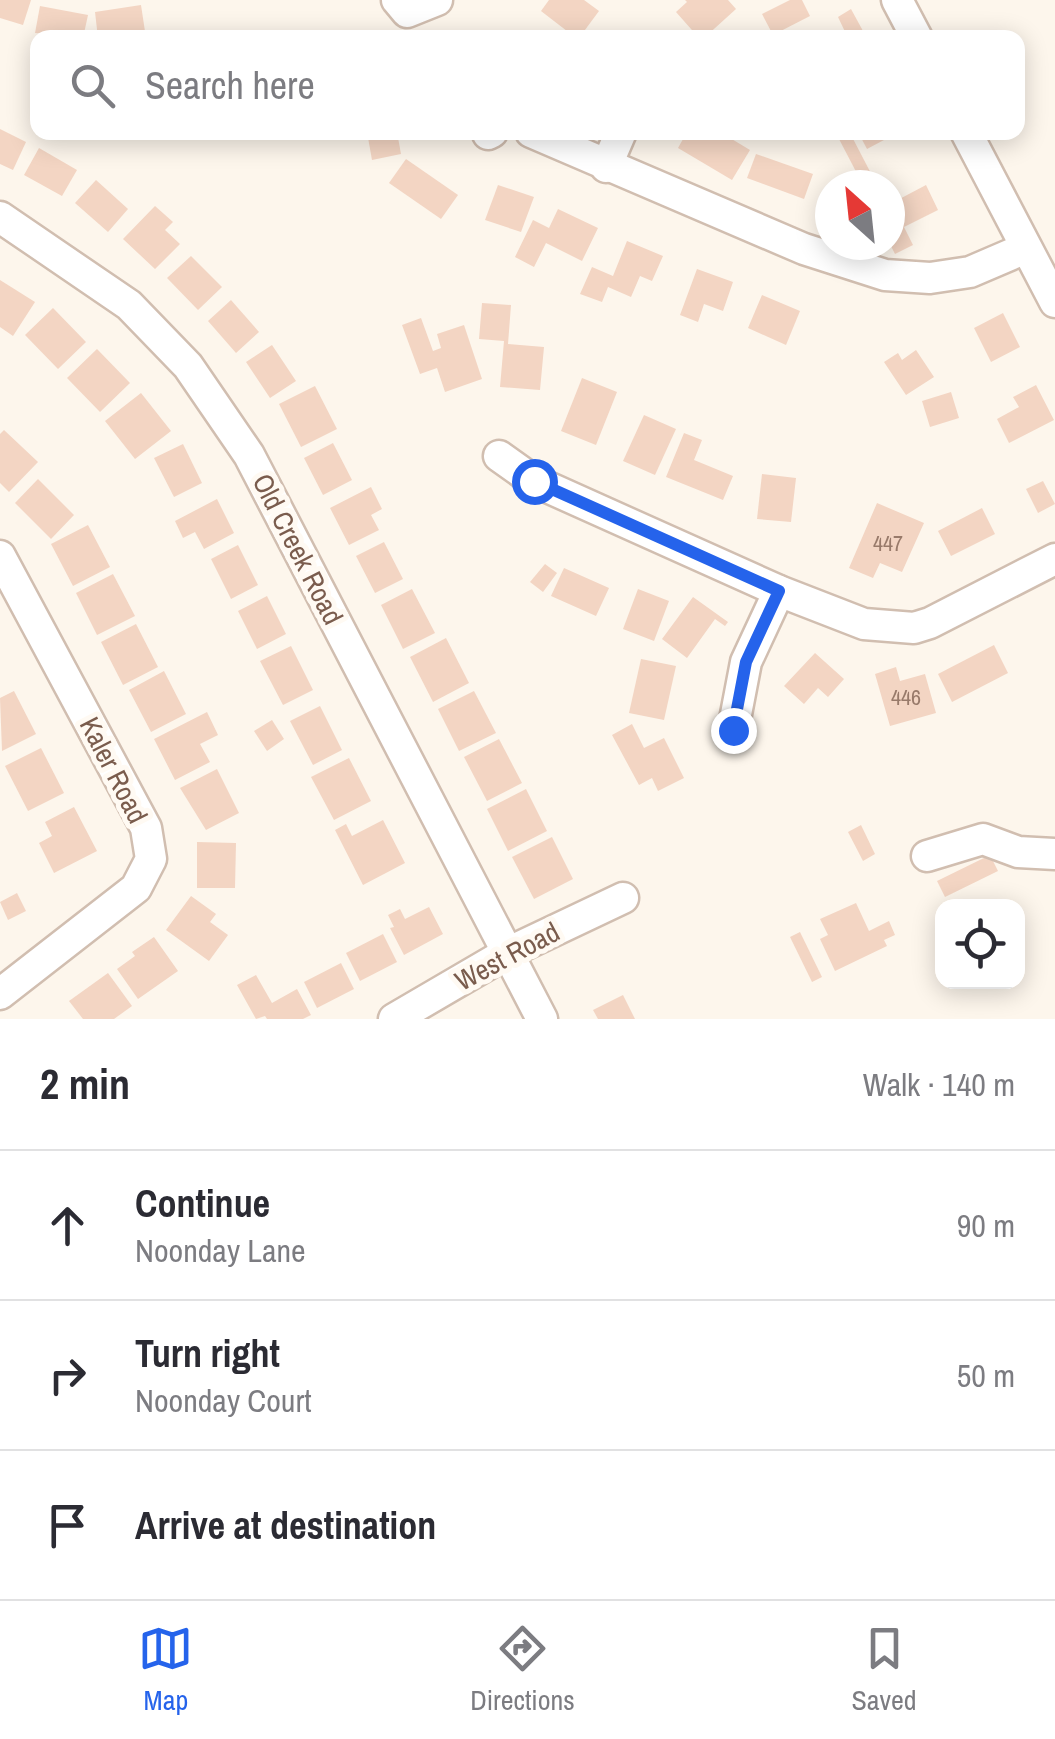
<!DOCTYPE html>
<meta charset="utf-8">
<style>
body{margin:0;font-family:"Archivo Narrow",sans-serif;background:#f2f2f3;color:#2b2b33}
.controls{position:absolute;right:30px;bottom:30px;display:grid;overflow:hidden;border-radius:20px;box-shadow:0 5px 25px #0003}
.controls button{width:90px;height:90px;display:grid;place-items:center;padding:0;border:0;border-bottom:2px solid #e1e1e2;background:#fff;color:#2b2b33;font:50px sans-serif}
.compass{position:absolute;left:815px;top:170px;width:90px;height:90px;border-radius:50%;background:#fff;box-shadow:0 5px 25px #0003;rotate:333deg}
.stop{position:absolute;width:30px;height:30px;margin:-22px;border:8px solid #2563eb;border-radius:50%;background:#fff}
.stop.end{background:#2563eb;border-color:#fff;box-shadow:0 2px 10px #0008}
.list{margin:0;padding:0;list-style:none}
h2{display:flex;justify-content:space-between;align-items:center;height:130px;margin:0;padding:0 40px;font-size:42px}
h2 small{font-size:32px;font-weight:400;color:#7c7c81}
.list li{display:grid;grid-template-columns:65px 1fr auto;gap:30px;align-items:center;box-sizing:border-box;height:150px;padding:0 40px;border-top:2px solid #e1e1e2}
.list b{display:block;font-size:38px;white-space:nowrap}
.list p{margin:0;font-size:32px;white-space:nowrap;color:#7c7c81}
.list em{font-size:32px;font-style:normal;color:#7c7c81}
.icon{flex:none;width:55px;height:55px;fill:none;stroke:currentColor;stroke-width:2;stroke-linecap:round;stroke-linejoin:round}
.map{position:relative;flex:none;width:1055px;height:1019px;overflow:hidden}
.search{position:absolute;background:#fff;box-shadow:0 5px 25px #0003;left:30px;right:30px;top:30px;height:110px;display:flex;align-items:center;gap:25px;box-sizing:border-box;padding:0 35px;border-radius:20px;color:#7c7c81;font-size:38px}
.sheet{height:580px;background:#fff}
nav{display:flex;justify-content:space-around;align-items:center;box-sizing:border-box;height:140px;border-top:2px solid #e1e1e2;background:#fff;font-size:28px;color:#7c7c81}
nav a{display:grid;justify-items:center;gap:5px}
nav .on{color:#2563eb}
.map>svg:first-child{display:block}
.building{fill:#f3d5c3}
.lines{fill:none;stroke-linecap:round;stroke-linejoin:round}
.minor-casing{stroke:#d1beb0;stroke-width:35}
.minor{stroke:#fff;stroke-width:30}
.route{stroke:#2563eb;stroke-width:12}
.labels{text-anchor:middle;stroke-width:10;stroke-linejoin:round;paint-order:stroke}
.number-label{font-size:22px;fill:#987a6a}
.street-label{font-size:28px;fill:#7a5c4d;stroke:#fffaf3}
</style>
<div class="map">
<svg width="1055" height="1019" viewBox="0 0 1055 1019">
<rect width="100%" height="100%" fill="#fdf6ec"/>
<g class="building">
<polygon points="0,0 31,0 23,25 0,18"/>
<polygon points="549,0 584,0 599,11 579,38 576,38 541,11"/>
<polygon points="685,0 728,0 736,9 704,38 699,38 676,12 687,2"/>
<polygon points="790,0 802,0 810,16 773,35 762,14"/>
<polygon points="141,5 146,38 98,38 95,12"/>
<polygon points="40,6 88,15 83,38 35,33"/>
<polygon points="851,9 863,31 848,38 838,17"/>
<polygon points="0,129 26,142 13,170 0,164"/>
<polygon points="367,132 397,132 401,154 372,160"/>
<polygon points="687,132 720,132 750,150 732,180 678,148"/>
<polygon points="858,132 899,132 867,149"/>
<polygon points="850,133 877,185 863,185 839,139"/>
<polygon points="39,148 77,170 62,196 24,175"/>
<polygon points="756,154 813,174 804,199 747,178"/>
<polygon points="406,159 458,195 441,219 389,183"/>
<polygon points="96,180 128,209 108,232 75,203"/>
<polygon points="498,185 534,197 521,232 485,220"/>
<polygon points="926,185 938,210 904,227 913,245 895,254 890,244 890,204"/>
<polygon points="155,206 173,222 165,230 180,244 155,269 123,239"/>
<polygon points="558,209 598,228 582,261 546,243 534,267 515,257 533,220 549,228"/>
<polygon points="627,241 663,256 652,281 640,276 631,297 608,287 602,302 580,294 592,267 613,276"/>
<polygon points="191,256 222,287 198,310 167,278"/>
<polygon points="697,269 733,282 723,311 704,304 698,322 680,315"/>
<polygon points="0,280 35,302 13,336 0,327"/>
<polygon points="762,295 800,311 786,345 748,328"/>
<polygon points="231,300 259,332 236,353 208,321"/>
<polygon points="482,303 511,305 508,344 544,347 540,390 500,387 504,341 479,339"/>
<polygon points="53,308 86,342 58,369 25,335"/>
<polygon points="1003,313 1020,347 991,362 974,328"/>
<polygon points="421,318 433,351 441,348 437,334 464,325 482,379 445,392 437,368 420,374 402,325"/>
<polygon points="272,345 296,381 270,398 246,362"/>
<polygon points="97,349 130,383 100,412 67,378"/>
<polygon points="916,350 934,377 906,395 884,362 898,353 902,360"/>
<polygon points="582,378 617,392 596,445 561,431"/>
<polygon points="1036,385 1054,420 1009,443 997,419 1019,407 1013,397"/>
<polygon points="315,386 337,429 301,447 279,404"/>
<polygon points="951,392 959,418 930,427 922,401"/>
<polygon points="141,393 171,431 135,459 105,421"/>
<polygon points="644,415 676,429 655,475 623,461"/>
<polygon points="4,430 38,462 9,492 0,483 0,434"/>
<polygon points="684,433 702,440 694,460 733,476 723,500 666,477"/>
<polygon points="333,443 352,480 323,495 304,458"/>
<polygon points="183,444 202,483 174,497 154,458"/>
<polygon points="762,474 796,478 791,522 757,519"/>
<polygon points="38,479 74,515 51,539 15,503"/>
<polygon points="1043,481 1055,504 1038,513 1026,489"/>
<polygon points="371,487 382,509 371,515 379,530 349,545 330,508"/>
<polygon points="217,499 234,533 204,549 195,532 183,538 175,521"/>
<polygon points="877,503 924,523 902,572 880,563 873,578 849,568"/>
<polygon points="982,508 995,534 951,556 938,531"/>
<polygon points="88,525 110,567 73,586 51,544"/>
<polygon points="384,542 403,579 375,593 356,556"/>
<polygon points="238,545 258,585 231,599 211,559"/>
<polygon points="545,564 557,573 543,592 530,582"/>
<polygon points="564,568 609,588 596,616 551,596"/>
<polygon points="113,574 135,616 97,635 76,593"/>
<polygon points="412,589 435,633 403,649 381,605"/>
<polygon points="638,589 669,601 654,641 623,629"/>
<polygon points="267,596 286,634 257,649 238,611"/>
<polygon points="693,597 728,622 725,626 715,619 687,658 662,639"/>
<polygon points="136,624 158,667 123,685 101,642"/>
<polygon points="446,638 469,683 433,702 410,657"/>
<polygon points="994,645 1008,673 952,702 938,674"/>
<polygon points="291,646 313,690 283,705 260,661"/>
<polygon points="815,653 844,679 828,697 818,688 804,704 784,686"/>
<polygon points="641,659 676,666 664,720 629,713"/>
<polygon points="896,667 900,681 925,674 936,713 890,726 875,674"/>
<polygon points="164,671 186,714 151,732 129,690"/>
<polygon points="14,691 36,734 2,751 0,698"/>
<polygon points="474,691 496,733 459,751 438,709"/>
<polygon points="320,706 342,750 313,765 290,721"/>
<polygon points="207,712 218,735 200,744 210,762 175,780 154,739"/>
<polygon points="272,720 284,739 267,751 254,731"/>
<polygon points="632,724 644,748 664,738 684,778 658,791 652,778 639,785 612,735"/>
<polygon points="499,739 522,783 487,801 464,757"/>
<polygon points="41,748 64,793 28,811 5,766"/>
<polygon points="349,758 371,801 334,820 311,777"/>
<polygon points="217,769 239,813 206,830 180,788"/>
<polygon points="526,789 547,831 508,851 487,809"/>
<polygon points="74,807 97,851 54,873 39,843 52,836 45,822"/>
<polygon points="383,820 405,863 363,885 335,830 346,824 352,836"/>
<polygon points="861,825 875,854 863,861 848,832"/>
<polygon points="552,837 573,879 534,899 512,857"/>
<polygon points="197,842 236,843 235,888 197,888"/>
<polygon points="990,855 998,871 945,897 937,881"/>
<polygon points="17,893 26,911 8,920 0,902"/>
<polygon points="191,896 216,914 210,922 228,935 209,961 166,930"/>
<polygon points="856,903 869,931 889,921 895,935 884,940 887,946 835,971 820,939 828,935 820,919"/>
<polygon points="429,907 443,934 404,955 390,928 394,927 388,915 400,909 405,919"/>
<polygon points="800,932 822,977 812,982 790,937"/>
<polygon points="383,934 397,962 360,981 346,953"/>
<polygon points="154,937 178,971 138,999 117,969 135,956 132,952"/>
<polygon points="341,963 354,989 317,1008 304,982"/>
<polygon points="108,973 132,1006 114,1019 83,1019 69,1001"/>
<polygon points="256,975 272,1003 297,989 311,1015 303,1019 267,1019 265,1016 256,1019 237,985"/>
<polygon points="623,995 635,1019 598,1019 593,1010"/>
</g>
<g class="lines">
<g class="minor-casing">
<g id="minor">
<polyline points="397,0 407,12 437,0"/>
<polyline points="897,0 917,38"/>
<polyline points="531,132 804,249 885,275 930,278 970,272 1026,248"/>
<polyline points="966,132 1055,302"/>
<polyline points="488,134 492,132"/>
<polyline points="606,167 621,132"/>
<polyline points="0,217 129,305 188,366 249,455 542,1019"/>
<polyline points="499,456 534,481 779,591 864,624 914,628 930,623 1055,559"/>
<polyline points="0,556 146,828 151,859 136,888 0,994"/>
<polyline points="733,730 746,662 779,591"/>
<polyline points="927,856 983,839 1018,852 1055,854"/>
<polyline points="394,1019 507,953 623,898"/>
</g>
</g>
<use href="#minor" class="minor"/>
</g>
<g class="lines">
<polyline class="route" points="534,481 779,591 746,662 733,730"/>
</g>
<g class="labels">
<g class="number-label">
<text x="888" y="551">447</text>
<text x="906" y="705">446</text>
</g>
<g class="street-label">
<text transform="translate(298 549) rotate(63)" y="10">Old Creek Road</text>
<text transform="translate(114 770) rotate(63)" y="10">Kaler Road</text>
<text transform="translate(507 956) rotate(-28)" y="10">West Road</text>
</g>
</g>
</svg>
<div class="controls">
<button><svg class="icon" aria-label="locate" viewBox="0 0 24 24"><circle cx="12" cy="12" r="6"/><path d="M12 2v4M12 18v4M2 12h4M18 12h4"/></svg></button>
</div>
<svg class="compass" viewBox="-18 -18 36 36"><path d="M0-13l5 13h-10z" fill="#e53935"/><path d="M0 13l5-13h-10z" fill="#7c7c81"/></svg>
<div class="stop" style="left:534px;top:481px"></div>
<div class="stop end" style="left:733px;top:730px"></div>
<div class="search"><svg class="icon" aria-label="search" viewBox="0 0 24 24"><circle cx="10" cy="10" r="6"/><path d="M15 15l6 6"/></svg>Search here</div>
</div>
<section class="sheet">
<h2>2 min<small>Walk · 140 m</small></h2>
<ul class="list">
<li><svg class="icon" aria-label="ahead" viewBox="0 0 24 24"><path d="M12 20V5M6 11l6-6 6 6"/></svg><div><b>Continue</b><p>Noonday Lane</p></div><em>90 m</em></li>
<li><svg class="icon" aria-label="right" viewBox="0 0 24 24"><path d="M7 20v-9h11M14 6l5 5-5 5"/></svg><div><b>Turn right</b><p>Noonday Court</p></div><em>50 m</em></li>
<li><svg class="icon" aria-label="arrive" viewBox="0 0 24 24"><path d="M6 21V4h12l-3 4 3 4H6"/></svg><div><b>Arrive at destination</b></div></li>
</ul>
</section>
<nav>
<a class="on"><svg class="icon" aria-label="map" viewBox="0 0 24 24"><path d="M3 6l6-2 6 2 6-2v14l-6 2-6-2-6 2zM9 4v14M15 6v14"/></svg>Map</a>
<a><svg class="icon" aria-label="directions" viewBox="0 0 24 24"><path d="M12 3l9 9-9 9-9-9zM9 14v-3h6M13 9l2 2-2 2"/></svg>Directions</a>
<a><svg class="icon" aria-label="saved" viewBox="0 0 24 24"><path d="M7 4h10v16l-5-4-5 4z"/></svg>Saved</a>
</nav>
